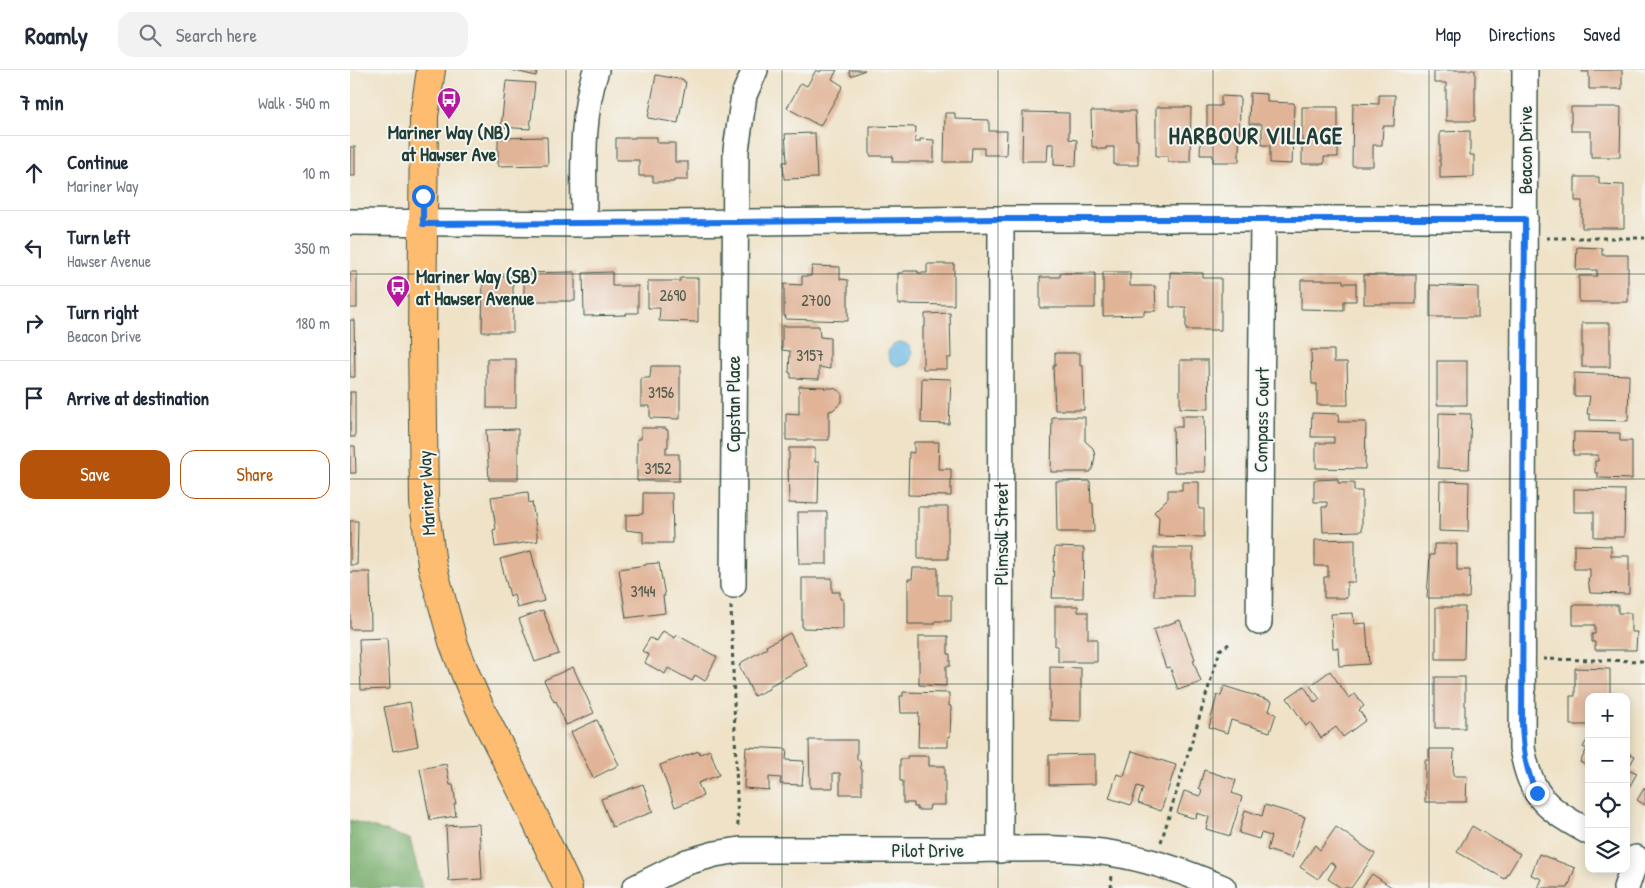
<!DOCTYPE html>
<meta charset="utf-8">
<style>
body{margin:0;font-family:"Patrick Hand",sans-serif;background:#f2f2f3;color:#1f2937}
.controls{position:absolute;right:15px;bottom:15px;display:grid;overflow:hidden;border-radius:10px;box-shadow:0 2px 12px #0003}
.controls button{width:45px;height:45px;display:grid;place-items:center;padding:0;border:0;border-bottom:1px solid #e0e1e3;background:#fff;color:#1f2937;font:25px sans-serif}
.stop{position:absolute;width:15px;height:15px;margin:-11px;border:4px solid #1a73e8;border-radius:50%;background:#fff}
.stop.end{background:#1a73e8;border-color:#fff;box-shadow:0 1px 5px #0008}
.list{margin:0;padding:0;list-style:none}
h2{display:flex;justify-content:space-between;align-items:center;height:65px;margin:0;padding:0 20px;font-size:21px}
h2 small{font-size:16px;font-weight:400;color:#747a83}
.list li{display:grid;grid-template-columns:32px 1fr auto;gap:15px;align-items:center;box-sizing:border-box;height:75px;padding:0 20px;border-top:1px solid #e0e1e3}
.list b{display:block;font-size:19px;white-space:nowrap}
.list p{margin:0;font-size:16px;white-space:nowrap;color:#747a83}
.list em{font-size:16px;font-style:normal;color:#747a83}
.actions{display:flex;gap:10px;padding:15px 20px}
.actions a{flex:1;padding:11px 0;border:1px solid #b45309;border-radius:15px;text-align:center;font-size:18px;color:#b45309}
.actions .main{background:#b45309;color:#fff}
.icon{flex:none;width:28px;height:28px;fill:none;stroke:currentColor;stroke-width:2;stroke-linecap:round;stroke-linejoin:round}
.map{position:relative;flex:none;width:1295px;height:818px;overflow:hidden}
header{display:flex;align-items:center;gap:30px;box-sizing:border-box;height:70px;padding:0 25px;background:#fff;border-bottom:1px solid #e0e1e3}
header strong{font-size:24px}
nav{display:flex;gap:28px;margin-inline-start:auto;font-size:18px}
.search{width:350px;height:45px;background:#f2f2f3;display:flex;align-items:center;gap:12px;box-sizing:border-box;padding:0 18px;border-radius:15px;color:#747a83;font-size:19px}
main{display:flex}
aside{flex:1;background:#fff}
.map>svg:first-child{display:block}
.forest{fill:#76ac6a;stroke:#4a744f}
.water{fill:#68b6e2;stroke:#447a8b}
.building{fill:#e1b497}
.lines{fill:none;stroke-linecap:round;stroke-linejoin:round}
.minor-casing{stroke:#3e564a;stroke-width:28}
.major-casing{stroke:#3e564a;stroke-width:30}
.path{stroke:#3e564a;stroke-width:3;stroke-dasharray:4 4;stroke-linecap:butt}
.minor{stroke:#fff;stroke-width:25}
.major{stroke:#fdbc6f;stroke-width:28}
.route{stroke:#1a73e8;stroke-width:6}
.grid{fill:none;stroke:#1f3d34;stroke-width:1;stroke-opacity:0.55}
.labels{text-anchor:middle;stroke-width:4;stroke-linejoin:round;paint-order:stroke}
.number-label{font-size:16px;fill:#505b4d}
.poi-label{font-size:19px;font-weight:bold;fill:#1f3d34;stroke:#f6f6f2}
.street-label{font-size:19px;fill:#1f3d34;stroke:#f6f6f2}
.district-label{font-size:24px;font-weight:bold;letter-spacing:1px;fill:#1f3d34;stroke:#f6f6f2}
</style>
<header>
<strong>Roamly</strong>
<div class="search"><svg class="icon" aria-label="search" viewBox="0 0 24 24"><circle cx="10" cy="10" r="6"/><path d="M15 15l6 6"/></svg>Search here</div>
<nav><a>Map</a><a>Directions</a><a>Saved</a></nav>
</header>
<main>
<aside>
<h2>7 min<small>Walk · 540 m</small></h2>
<ul class="list">
<li><svg class="icon" aria-label="ahead" viewBox="0 0 24 24"><path d="M12 20V5M6 11l6-6 6 6"/></svg><div><b>Continue</b><p>Mariner Way</p></div><em>10 m</em></li>
<li><svg class="icon" aria-label="left" viewBox="0 0 24 24"><path d="M17 20v-9H6M10 6l-5 5 5 5"/></svg><div><b>Turn left</b><p>Hawser Avenue</p></div><em>350 m</em></li>
<li><svg class="icon" aria-label="right" viewBox="0 0 24 24"><path d="M7 20v-9h11M14 6l5 5-5 5"/></svg><div><b>Turn right</b><p>Beacon Drive</p></div><em>180 m</em></li>
<li><svg class="icon" aria-label="arrive" viewBox="0 0 24 24"><path d="M6 21V4h12l-3 4 3 4H6"/></svg><div><b>Arrive at destination</b></div></li>
</ul>
<div class="actions"><a class="main">Save</a><a>Share</a></div>
</aside>
<div class="map">
<svg width="1295" height="818" viewBox="0 0 1295 818">
<rect width="100%" height="100%" fill="#f6f6f2"/>
<filter id="ink" filterUnits="userSpaceOnUse"><feTurbulence type="fractalNoise" baseFrequency=".02" numOctaves="2"/><feDisplacementMap in="SourceGraphic" scale="10" xChannelSelector="R" yChannelSelector="G"/><feConvolveMatrix kernelMatrix="1 2 1 2 8 2 1 2 1" color-interpolation-filters="sRGB"/></filter>
<filter id="wash" filterUnits="userSpaceOnUse"><feTurbulence type="fractalNoise" baseFrequency=".0096" numOctaves="4" result="noise"/><feDisplacementMap in="SourceGraphic" scale="20" xChannelSelector="R" yChannelSelector="G"/><feGaussianBlur stdDeviation="1.12" result="paint"/><feColorMatrix in="noise" values="0 0 0 0 0 0 0 0 0 0 0 0 0 0 0 0 0 1.4 0 .05"/><feComposite in="paint" operator="in"/></filter>
<g filter="url(#wash)">
<rect width="100%" height="100%" fill="#efe2c7"/>
<polygon class="forest" points="0,750 60,769 72,818 0,818"/>
<circle class="water" cx="550" cy="284" r="12"/>
<g id="blocks">
<g class="building">
<polygon points="161,0 187,0 186,6"/>
<polygon points="466,0 470,2 471,0 487,0 482,9 493,16 470,56 437,38 451,13 457,16"/>
<polygon points="499,0 515,0 501,6"/>
<polygon points="1096,0 1125,0 1125,51 1096,51 1096,13 1084,13 1084,1"/>
<polygon points="1232,0 1272,0 1272,19 1239,19 1239,2 1232,2"/>
<polygon points="306,5 334,10 334,12 336,12 328,53 298,48"/>
<polygon points="156,11 185,13 180,59 151,57"/>
<polygon points="900,23 917,24 917,32 944,33 942,94 920,93 920,75 912,75 912,54 899,54"/>
<polygon points="1029,25 1045,25 1044,56 1033,56 1032,75 1023,75 1023,96 1002,96 1003,33 1029,34"/>
<polygon points="871,26 890,27 889,92 863,92 863,85 850,85 851,61 857,61 857,36 871,36"/>
<polygon points="806,37 841,37 840,92 818,92 818,86 806,86"/>
<polygon points="952,37 988,37 988,87 974,87 974,94 952,94"/>
<polygon points="1221,37 1271,37 1270,87 1241,87 1241,61 1221,61"/>
<polygon points="741,41 785,41 786,70 788,70 788,95 764,95 764,77 756,77 756,79 747,79 747,77 742,77"/>
<polygon points="673,42 719,43 719,69 727,70 726,96 704,95 704,74 698,74 697,91 672,91"/>
<polygon points="595,43 605,43 605,49 639,50 639,61 657,61 656,85 634,85 634,78 622,78 621,92 594,92"/>
<polygon points="520,56 566,57 565,72 570,72 570,69 584,70 584,92 542,92 543,86 520,86"/>
<polygon points="1120,61 1120,85 1124,85 1124,107 1090,108 1090,62"/>
<polygon points="465,63 467,108 434,109 433,92 437,92 435,64"/>
<polygon points="197,67 198,95 148,96 148,68"/>
<polygon points="285,67 307,67 307,73 325,73 325,92 338,92 338,110 324,110 324,112 303,112 303,106 289,106 289,90 266,90 266,68 285,68"/>
<rect x="0" y="77" width="5" height="29"/>
<polygon points="1225,107 1249,107 1249,114 1274,115 1274,158 1232,158 1232,131 1225,131"/>
<polygon points="1227,177 1252,178 1252,185 1278,185 1278,232 1229,232 1229,206 1247,206 1247,200 1226,200"/>
<polygon points="577,194 604,194 604,235 548,234 548,203 553,203 553,201 568,201 568,203 577,203"/>
<polygon points="462,196 490,197 490,209 498,210 498,251 435,249 436,246 434,246 434,214 452,215 452,206 461,206"/>
<rect x="0" y="202" width="7" height="36"/>
<polygon points="225,202 225,231 174,231 174,203"/>
<polygon points="262,202 262,216 288,216 288,243 276,243 276,245 234,246 233,203"/>
<polygon points="753,202 780,202 780,216 805,216 806,241 794,241 794,245 753,246"/>
<polygon points="820,202 853,203 853,208 871,208 871,260 836,260 836,237 820,237"/>
<polygon points="710,203 745,203 745,238 690,238 690,207 710,207"/>
<rect x="1014" y="205" width="52" height="29"/>
<polygon points="133,206 163,206 163,262 132,262"/>
<polygon points="330,208 348,208 348,252 309,251 310,238 298,238 298,211 330,211"/>
<polygon points="951,210 993,210 993,213 1006,213 1006,231 994,231 994,240 951,239"/>
<polygon points="1080,215 1128,217 1128,247 1080,247"/>
<polygon points="600,243 601,288 597,288 597,299 573,299 573,257 575,257 575,244"/>
<polygon points="0,250 4,250 5,307 0,307"/>
<rect x="1232" y="253" width="28" height="44"/>
<polygon points="432,256 469,256 470,267 480,268 480,299 469,297 469,309 441,308 441,303 439,303 440,281 432,280"/>
<polygon points="961,280 984,280 984,292 997,292 998,335 967,335 967,314 962,314"/>
<polygon points="705,283 730,283 730,296 733,296 734,340 705,340 703,296 705,296"/>
<rect x="137" y="289" width="29" height="49"/>
<polygon points="830,290 858,290 859,339 830,338"/>
<rect x="1087" y="291" width="30" height="44"/>
<polygon points="301,296 330,296 330,349 300,348 300,336 291,336 291,308 300,308"/>
<polygon points="1224,303 1279,305 1278,351 1240,350 1240,344 1237,344 1240,326 1224,326"/>
<polygon points="572,308 601,309 599,354 571,353"/>
<polygon points="449,316 475,317 474,318 484,318 492,323 492,332 483,340 479,341 479,370 436,370 436,343 449,344"/>
<rect x="0" y="322" width="5" height="45"/>
<polygon points="962,343 989,344 988,352 1016,352 1015,399 966,398 966,373 984,373 984,367 961,367"/>
<polygon points="1089,343 1121,344 1119,399 1088,398"/>
<polygon points="832,346 854,346 855,402 824,402 823,357 832,357"/>
<polygon points="702,347 735,347 735,371 743,378 745,386 743,398 740,402 701,402"/>
<polygon points="291,358 316,358 316,360 318,360 318,377 316,377 316,384 329,384 329,411 287,411 287,369 291,369"/>
<polygon points="168,359 168,410 139,410 136,360"/>
<polygon points="1224,362 1270,363 1270,371 1282,371 1282,409 1248,408 1248,403 1245,403 1245,391 1248,391 1248,385 1223,385"/>
<polygon points="564,372 589,372 588,399 601,399 601,426 558,425 559,382 564,383"/>
<polygon points="0,376 5,376 6,403 0,403"/>
<polygon points="439,378 465,378 465,392 469,392 468,434 439,433 438,390 439,390"/>
<polygon points="988,409 988,413 1004,413 1004,421 1012,421 1012,461 973,462 972,437 977,437 977,432 964,432 964,410"/>
<polygon points="706,411 740,411 741,433 743,433 744,462 707,462"/>
<polygon points="1090,411 1119,412 1118,462 1089,461"/>
<polygon points="832,412 849,412 849,439 854,439 854,467 808,466 809,447 804,442 818,428 818,420 832,420"/>
<polygon points="1224,419 1275,420 1274,467 1244,467 1244,442 1224,442"/>
<polygon points="178,422 179,433 182,432 188,471 145,477 143,460 146,459 141,427"/>
<polygon points="293,423 322,423 323,473 293,473 293,462 276,460 276,445 293,444"/>
<rect x="568" y="437" width="30" height="52"/>
<polygon points="448,442 477,442 477,494 449,494"/>
<polygon points="0,451 8,451 7,495 0,495"/>
<polygon points="1005,469 1005,512 997,512 997,528 974,528 974,507 978,507 978,496 965,496 965,470"/>
<polygon points="1084,474 1107,474 1107,500 1120,500 1119,528 1077,528 1080,485 1084,485"/>
<polygon points="1224,475 1261,476 1261,486 1279,486 1279,524 1240,523 1238,508 1240,508 1240,499 1224,499"/>
<polygon points="705,477 734,478 733,528 702,528"/>
<rect x="804" y="478" width="39" height="48"/>
<polygon points="181,481 194,531 167,538 164,524 160,526 150,489"/>
<polygon points="309,493 315,526 313,526 315,543 276,548 269,499 296,495 296,494"/>
<polygon points="563,498 588,498 588,525 601,525 601,551 585,551 585,554 558,554 558,509 562,509"/>
<polygon points="0,502 20,502 21,559 0,559"/>
<polygon points="452,508 482,508 482,522 490,522 490,529 493,529 493,559 452,558"/>
<polygon points="1223,535 1268,535 1268,543 1281,543 1281,562 1287,562 1286,580 1245,580 1245,572 1242,572 1242,564 1245,564 1245,555 1223,555"/>
<polygon points="705,536 728,536 728,542 738,542 738,569 747,569 747,592 708,592 708,576 705,576"/>
<polygon points="1086,537 1115,537 1114,589 1086,589"/>
<polygon points="193,540 209,584 185,592 169,549"/>
<polygon points="1003,543 1004,554 1016,553 1019,594 989,596 988,578 983,578 981,544"/>
<polygon points="830,550 845,589 843,590 851,612 828,620 820,597 816,598 803,560"/>
<polygon points="313,561 325,568 327,565 367,587 355,611 345,605 342,611 318,598 315,604 295,593 299,585 292,581 300,568 307,571"/>
<polygon points="440,563 457,596 419,616 419,619 404,626 389,595 392,593 392,592 417,578 416,576"/>
<polygon points="569,566 598,566 598,584 600,584 600,596 596,596 596,616 569,615"/>
<polygon points="37,568 40,619 11,620 9,569"/>
<polygon points="223,597 244,643 216,655 206,631 204,632 194,610"/>
<polygon points="700,597 731,598 731,651 700,650"/>
<polygon points="1225,598 1260,599 1260,627 1239,627 1239,655 1220,655 1220,626 1225,626"/>
<polygon points="980,601 999,628 1005,624 1014,636 1009,640 1016,650 993,667 986,657 971,668 960,652 956,656 937,628 954,616 965,633 970,629 960,616"/>
<rect x="1085" y="607" width="30" height="51"/>
<polygon points="874,616 922,631 919,641 926,644 920,662 881,650 877,663 859,657 867,625 871,626"/>
<polygon points="553,622 599,623 599,636 601,636 600,667 598,666 598,677 568,677 569,643 551,643 550,626 553,626"/>
<polygon points="60,632 68,676 43,681 34,637"/>
<polygon points="247,650 269,695 243,708 221,662"/>
<polygon points="1239,667 1239,697 1230,692 1237,679 1233,677"/>
<polygon points="459,670 507,670 507,690 510,690 511,699 512,699 512,724 490,724 490,703 483,703 483,718 460,718"/>
<polygon points="396,677 437,679 436,690 454,691 452,715 430,714 431,708 419,707 419,720 394,718"/>
<polygon points="1079,679 1104,679 1103,706 1117,706 1116,732 1075,732 1075,690 1079,690"/>
<polygon points="360,680 369,705 348,713 353,726 325,737 310,695 349,681 350,684"/>
<polygon points="782,681 826,695 811,741 788,733 793,718 787,716 781,735 759,728 767,704 774,706"/>
<polygon points="1276,682 1285,686 1278,699 1287,703 1276,723"/>
<polygon points="745,684 745,714 699,715 699,685"/>
<polygon points="557,686 579,686 579,696 595,696 595,735 580,735 579,740 567,740 567,737 564,737 564,733 553,733 553,711 550,711 550,689 557,689"/>
<polygon points="96,694 100,715 103,715 106,734 104,734 106,746 80,750 70,699"/>
<polygon points="854,700 886,710 882,723 892,727 880,766 856,759 859,747 847,743 846,749 827,743 834,721 850,726 852,720 849,718"/>
<polygon points="293,714 303,742 262,757 251,729"/>
<polygon points="1295,717 1295,735 1287,730"/>
<polygon points="915,735 955,747 942,788 917,780 921,766 911,763 909,769 889,763 895,740 912,746"/>
<polygon points="129,754 132,809 99,811 96,756"/>
<polygon points="1122,756 1170,784 1155,809 1107,782"/>
<polygon points="986,757 1025,784 1001,818 991,818 978,809 986,796 980,792 968,809 950,797 965,775 970,780"/>
<polygon points="1189,784 1225,798 1218,818 1188,818 1192,809 1181,805"/>
<polygon points="1022,804 1043,818 1012,818"/>
</g>
</g>
</g>
<g filter="url(#ink)">
<use href="#blocks" fill-opacity="0" stroke="#3e564a" stroke-width="1"/>
<g class="lines">
<g class="minor-casing">
<g id="minor">
<path d="M1175,0L1172,678C1181,728 1196,738 1239,762"/>
<polyline points="0,152 234,154 651,149 1175,149"/>
<path d="M234,154C234,103 230,49 246,0"/>
<polyline points="383,515 386,80 394,25 405,0"/>
<polyline points="909,552 913,149"/>
<polyline points="650,780 651,149"/>
<path d="M285,818L337,792L365,784L390,780C458,780 526,780 594,780C649,780 712,775 765,784C802,790 838,803 873,818"/>
<polyline points="1276,818 1286,788"/>
</g>
</g>
<g class="major-casing">
<polyline id="major" points="81,0 74,46 72,272 74,433 82,495 103,572 117,608 130,638 173,723 218,818"/>
</g>
<g class="path">
<polyline points="1196,168 1295,168"/>
<polyline points="381,536 388,757"/>
<polyline points="1193,589 1295,591"/>
<polyline points="811,772 870,580 879,574"/>
<polyline points="761,818 762,804"/>
</g>
<use href="#minor" class="minor"/>
<use href="#major" class="major"/>
</g>
</g>
<g class="lines" filter="url(#ink)">
<path class="route" d="M73,126V154L384,152L651,149H1175L1172,653C1173,678 1175,700 1187,723"/>
</g>
<path class="grid" d="M216,0V818M432,0V818M648,0V818M863,0V818M1079,0V818M0,204H1295M0,409H1295M0,614H1295"/>
<defs>
<g id="bus-pin" transform="scale(1.25)"><path d="M0 17L-7.5 6A9.5 9.5 0 1 1 7.5 6Z" fill="#b5179e" stroke="#f6f6f2"/><path d="M-5-6H5V4H4V6H2V4H-2V6H-4V4H-5ZM-3.5-4V0h7V-4ZM-3.5 1.2v1.5H-2V1.2ZM2 1.2v1.5H3.5V1.2Z" fill="#fff"/></g>
</defs>
<g fill-rule="evenodd">
<use href="#bus-pin" x="99" y="29"/>
<use href="#bus-pin" x="48" y="217"/>
</g>
<g class="labels">
<g class="number-label">
<text x="323" y="231">2690</text>
<text x="466" y="236">2700</text>
<text x="460" y="291">3157</text>
<text x="311" y="328">3156</text>
<text x="308" y="404">3152</text>
<text x="293" y="527">3144</text>
</g>
<g class="poi-label">
<text x="99" y="69">Mariner Way (NB)<tspan x="99" dy="22">at Hawser Ave</tspan></text>
<text x="66" y="213" text-anchor="start">Mariner Way (SB)<tspan x="66" dy="22">at Hawser Avenue</tspan></text>
</g>
<g class="street-label">
<text transform="translate(1175 80) rotate(-90)" y="7">Beacon Drive</text>
<text transform="translate(383 334) rotate(-90)" y="7">Capstan Place</text>
<text transform="translate(911 350) rotate(-89)" y="7">Compass Court</text>
<text transform="translate(76 423) rotate(-93)" y="7">Mariner Way</text>
<text transform="translate(651 464) rotate(-90)" y="7">Plimsoll Street</text>
<text x="578" y="787">Pilot Drive</text>
</g>
<g class="district-label">
<text x="906" y="74">HARBOUR VILLAGE</text>
</g>
</g>
</svg>
<div class="controls">
<button>+</button>
<button>−</button>
<button><svg class="icon" aria-label="locate" viewBox="0 0 24 24"><circle cx="12" cy="12" r="6"/><path d="M12 2v4M12 18v4M2 12h4M18 12h4"/></svg></button>
<button><svg class="icon" aria-label="layers" viewBox="0 0 24 24"><path d="M12 4l9 5-9 5-9-5zM3 14l9 5 9-5"/></svg></button>
</div>
<div class="stop" style="left:73px;top:126px"></div>
<div class="stop end" style="left:1187px;top:723px"></div>
</div>
</main>
